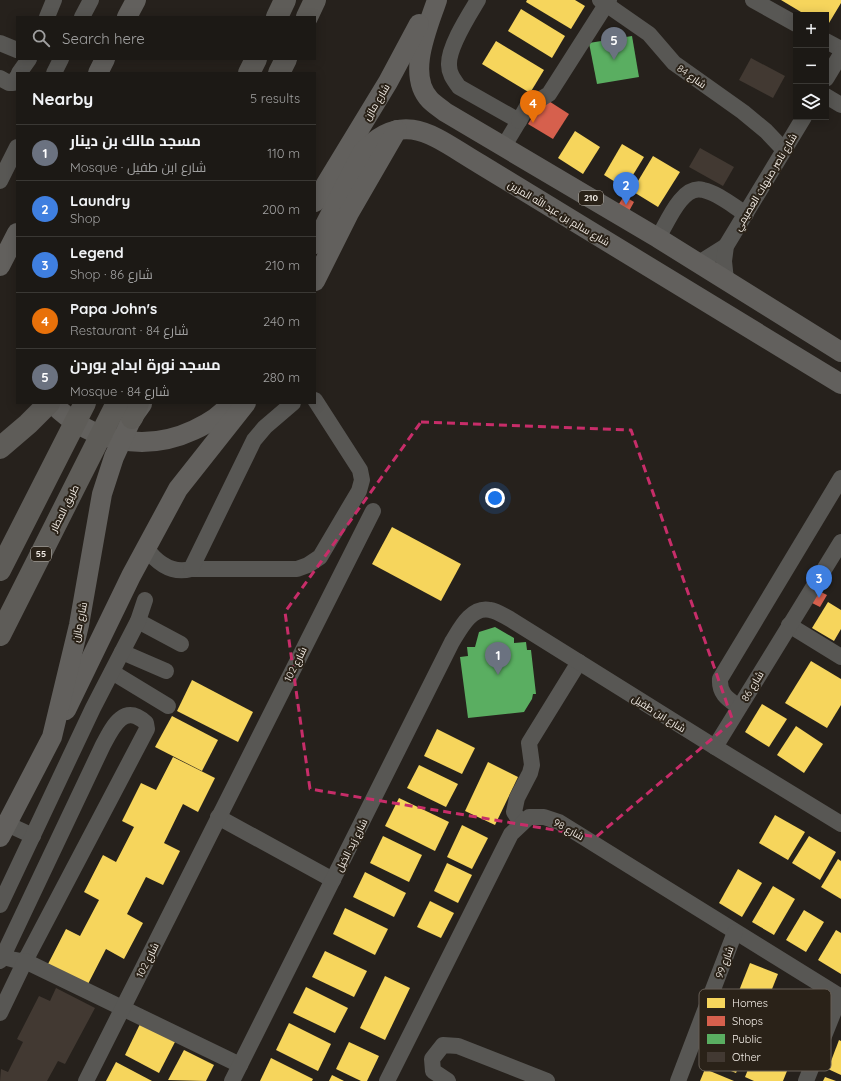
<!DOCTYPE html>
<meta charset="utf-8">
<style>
body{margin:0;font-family:Quicksand,Cairo,sans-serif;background:#25221e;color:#f1f3f6}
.controls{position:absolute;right:12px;top:12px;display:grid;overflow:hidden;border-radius:0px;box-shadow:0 2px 10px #0003}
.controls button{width:36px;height:36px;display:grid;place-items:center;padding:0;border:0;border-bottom:1px solid #3a3834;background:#1c1915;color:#f1f3f6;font:20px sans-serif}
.you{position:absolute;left:495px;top:498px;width:14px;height:14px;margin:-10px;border:3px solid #fff;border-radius:50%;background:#1a73e8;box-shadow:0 0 0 6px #1a73e833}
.badge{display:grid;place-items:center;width:26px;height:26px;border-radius:50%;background:#aca6a0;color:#fff;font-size:13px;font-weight:700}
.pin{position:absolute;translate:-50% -33px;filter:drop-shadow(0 1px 2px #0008)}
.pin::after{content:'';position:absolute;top:21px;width:14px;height:12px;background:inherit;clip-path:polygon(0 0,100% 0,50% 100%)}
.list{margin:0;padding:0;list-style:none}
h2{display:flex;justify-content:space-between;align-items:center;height:52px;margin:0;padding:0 16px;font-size:17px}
h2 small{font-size:13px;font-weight:400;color:#a0a0a0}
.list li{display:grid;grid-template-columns:26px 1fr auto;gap:12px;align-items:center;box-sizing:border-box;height:56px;padding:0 16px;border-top:1px solid #3a3834}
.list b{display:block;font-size:15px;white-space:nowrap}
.list p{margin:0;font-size:13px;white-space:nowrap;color:#a0a0a0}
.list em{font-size:13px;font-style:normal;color:#a0a0a0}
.icon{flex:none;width:22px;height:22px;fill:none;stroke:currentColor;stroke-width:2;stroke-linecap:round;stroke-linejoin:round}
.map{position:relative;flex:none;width:841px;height:1081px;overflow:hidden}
.search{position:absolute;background:#1c1915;box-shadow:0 2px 10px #0003;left:16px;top:16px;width:300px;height:44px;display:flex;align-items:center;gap:10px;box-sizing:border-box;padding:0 14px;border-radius:0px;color:#a0a0a0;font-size:15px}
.panel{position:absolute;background:#1c1915;box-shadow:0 2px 10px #0003;left:16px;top:72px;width:300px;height:332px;border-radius:0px}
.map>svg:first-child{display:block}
.homes{fill:#f6d55c}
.shops{fill:#d6604d}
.public{fill:#5aae61}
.building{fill:#423932}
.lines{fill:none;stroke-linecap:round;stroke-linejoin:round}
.minor{stroke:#585754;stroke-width:16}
.major{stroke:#62605d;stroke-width:20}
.highway{stroke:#5e5c58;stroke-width:22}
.marked{fill:none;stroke:#c72d69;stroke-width:3;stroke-dasharray:8 5;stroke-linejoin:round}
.labels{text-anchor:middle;stroke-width:4;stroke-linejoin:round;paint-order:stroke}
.shield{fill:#2a2218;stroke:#b7b1a9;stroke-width:1}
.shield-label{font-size:9px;font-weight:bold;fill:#f4eee7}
.street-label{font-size:10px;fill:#f4eee7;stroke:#2a2218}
.key{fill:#2a2218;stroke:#675f56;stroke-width:1}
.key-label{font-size:11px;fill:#f4eee7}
</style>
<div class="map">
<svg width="841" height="1081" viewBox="0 0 841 1081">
<rect width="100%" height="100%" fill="#26211c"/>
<g class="homes">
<polygon points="527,0 575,0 585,6 571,29 526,2"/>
<polygon points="781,0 841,0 841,3 826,28 826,15 806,15"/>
<polygon points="521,9 565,36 552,58 508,31"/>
<polygon points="496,41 544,70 530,93 482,64"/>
<polygon points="575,131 600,147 583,174 558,158"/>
<polygon points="622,144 644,157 625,188 604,175"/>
<polygon points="653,156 680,172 658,207 632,191"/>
<polygon points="392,527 461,564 441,601 372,564"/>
<polygon points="828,602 841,610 841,629 834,641 812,628"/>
<polygon points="811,661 841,679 841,705 827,728 785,703"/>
<polygon points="192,680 253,712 238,742 177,711"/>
<polygon points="762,704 787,719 769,747 745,732"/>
<polygon points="172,716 218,740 202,771 155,747"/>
<polygon points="796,726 823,744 804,773 777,755"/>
<polygon points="437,729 475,748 462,774 424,756"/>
<polygon points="173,757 215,778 198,812 183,804 164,843 180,851 163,885 146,877 127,914 143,923 124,959 106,949 88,984 48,964 66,929 80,936 99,900 84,892 103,855 116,862 134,827 122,821 141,783 156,790"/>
<polygon points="488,762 518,777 495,825 465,811"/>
<polygon points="419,765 458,784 446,807 407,788"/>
<polygon points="399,798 449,822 435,851 385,826"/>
<polygon points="775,815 805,832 788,860 759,843"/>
<polygon points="462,825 488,838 472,869 447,857"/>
<polygon points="383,836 422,855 409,882 370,863"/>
<polygon points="809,836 836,852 820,880 792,863"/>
<polygon points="838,859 841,861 841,899 821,887"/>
<polygon points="447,863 472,875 458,903 434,891"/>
<polygon points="738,869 762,883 742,917 719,903"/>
<polygon points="365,872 406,893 394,917 353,897"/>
<polygon points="773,886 795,899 774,935 752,922"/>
<polygon points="430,901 454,913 441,938 417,927"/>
<polygon points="345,908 388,929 375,955 333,934"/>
<polygon points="804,910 824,922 806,952 786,940"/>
<polygon points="836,930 841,933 841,974 818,960"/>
<polygon points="325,951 367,971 354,997 312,977"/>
<polygon points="750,963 778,974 755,1032 727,1021"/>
<polygon points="385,976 410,988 385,1040 360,1028"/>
<polygon points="306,987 348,1008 335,1033 293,1013"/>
<polygon points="141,1022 176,1040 159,1073 125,1055"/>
<polygon points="289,1023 331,1044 318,1071 276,1050"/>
<polygon points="720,1032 748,1044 736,1073 708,1062"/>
<polygon points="839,1040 841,1041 841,1075 828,1069"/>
<polygon points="349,1042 379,1056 367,1081 361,1081 336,1069"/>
<polygon points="757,1047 791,1061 783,1081 754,1081 745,1077"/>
<polygon points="184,1050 214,1065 206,1081 168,1080"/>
<polygon points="271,1058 313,1079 312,1081 260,1081"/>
<polygon points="116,1062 152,1081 106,1081"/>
<polygon points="705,1069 734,1081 700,1081"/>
<polygon points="332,1075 344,1081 329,1081"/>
<polygon points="825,1077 836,1081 823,1081"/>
</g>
<g class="shops">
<polygon points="544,98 569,114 553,139 528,124"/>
<polygon points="624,196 634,202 628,213 617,207"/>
<polygon points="817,590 827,595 820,607 810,602"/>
</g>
<g class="public">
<polygon points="632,36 639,77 597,84 589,43"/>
<polygon points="495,627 514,638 514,643 526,642 527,650 531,650 536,694 533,694 532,699 524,712 468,718 460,657 468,656 467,647 475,647 479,632"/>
</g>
<g class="building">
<polygon points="751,58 785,76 773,98 739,80"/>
<polygon points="700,148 734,167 723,186 689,167"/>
<polygon points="56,988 95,1008 65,1064 58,1061 47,1081 0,1081 1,1069 8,1072 23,1042 17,1039 39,996 50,1001"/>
</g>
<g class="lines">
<g class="minor">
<path d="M478,0C469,15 448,47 449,65C449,74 454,80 459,87L519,121L504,146"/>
<polyline points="600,0 649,34 674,63 743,112 766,131 784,150"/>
<polyline points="753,0 796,24"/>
<polyline points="47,17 54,0"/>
<polyline points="82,17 91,0"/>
<polyline points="826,41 841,49"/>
<polyline points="0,43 17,50"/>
<polyline points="19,73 29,59"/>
<polyline points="54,73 61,59"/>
<polyline points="0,78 9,83 13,83 17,77"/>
<polyline points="826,79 841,54"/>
<polyline points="826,96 841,105"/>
<polyline points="519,121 529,103 539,100 549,94 609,0"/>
<polyline points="0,181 17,147"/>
<path d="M658,238C667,223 682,184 703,190C718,193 733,206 746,214"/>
<polyline points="699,263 726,246"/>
<polyline points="726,280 724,261 726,246 804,117"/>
<path d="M146,548C157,563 172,574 191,569H297L308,565L320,557L359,491L362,480L360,470L315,400"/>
<polyline points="191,569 254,440 265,427 293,403"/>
<polyline points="138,621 181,644"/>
<polyline points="789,625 841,657"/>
<polyline points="122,652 166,671"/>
<polyline points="112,672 168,706"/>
<path d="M739,707C728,699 719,694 720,679L841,478"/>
<polyline points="715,747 841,542"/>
<polyline points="218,817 333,880"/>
<polyline points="521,823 514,812 517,798 530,773 532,765 529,743 579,662"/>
<polyline points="7,824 33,836"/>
<polyline points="0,905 93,708 138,621 145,600"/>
<path d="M0,955C9,959 15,961 25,961L147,729L146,723C124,703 113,726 103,745L3,956L0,961"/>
<polyline points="0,1013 25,961 240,1065"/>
<polyline points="86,1081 373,511"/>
<path d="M232,1081L452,642C460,629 471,606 490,610C497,611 504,616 510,619L715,747L841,824"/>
<polyline points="387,1081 511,834 529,817 544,817 559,822 841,997"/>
<polyline points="448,1081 433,1071 432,1059 443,1045 458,1046 547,1081"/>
<polyline points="678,1081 735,932"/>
<polyline points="806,1081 840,996"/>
</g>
<g class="major">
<path d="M437,0C428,27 406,75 430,100C434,104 440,108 445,112L658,238L841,352"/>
<polyline points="127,17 136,0"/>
<polyline points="98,73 105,59"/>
<polyline points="315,202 388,82 419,24"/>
<path d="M315,244L362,153C404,106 437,139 480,164L841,384"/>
<polyline points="0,266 17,233"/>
<polyline points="315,281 349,213 397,130"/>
<path d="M52,403C90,442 145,453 194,430C207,424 222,415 231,403"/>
<polyline points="66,710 131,576 178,489 246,403"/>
<polyline points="0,837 52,737 79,625 102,494 114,457 132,418 142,404"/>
</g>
<g class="highway">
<polyline points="277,17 285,0"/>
<polyline points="307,17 315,0"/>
<polyline points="249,73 256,59"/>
<polyline points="279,73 286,59"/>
<polyline points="132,418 138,403"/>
<polyline points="0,448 28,424 49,403"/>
<polyline points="0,570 85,403"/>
<polyline points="0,635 117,403"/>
</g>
</g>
<path class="marked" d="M421,422L631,430L733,721L596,837L310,789L285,612Z"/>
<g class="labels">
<g class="shield">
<rect x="579" y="191" width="24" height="14" rx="3"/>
<rect x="31" y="547" width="20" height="14" rx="3"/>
</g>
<g class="shield-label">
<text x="591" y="201">210</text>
<text x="41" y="557">55</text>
</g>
<g class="street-label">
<text transform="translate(692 76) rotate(35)" y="4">شارع 84</text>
<text transform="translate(376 102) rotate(-59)" y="4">شارع مازن</text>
<text transform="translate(765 182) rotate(-59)" y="4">شارع ناصر صنهات العصيمي</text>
<text transform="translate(559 213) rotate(31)" y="4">شارع سالم بن عبد الله المزين</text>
<text transform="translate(64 508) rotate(-63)" y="4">طريق المطار</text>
<text transform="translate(79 622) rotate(-78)" y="4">شارع مازن</text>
<text transform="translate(295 664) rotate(-63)" y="4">شارع 102</text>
<text transform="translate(752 686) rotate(-59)" y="4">شارع 86</text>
<text transform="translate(659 713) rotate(32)" y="4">شارع ابن طفيل</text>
<text transform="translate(569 829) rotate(29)" y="4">شارع 98</text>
<text transform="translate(351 845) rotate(-63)" y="4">شارع زيد الخيل</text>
<text transform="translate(147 960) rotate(-63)" y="4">شارع 102</text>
<text transform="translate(724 962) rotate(-69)" y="4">شارع 99</text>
</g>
</g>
<rect x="699" y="989" width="132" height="82" rx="6" class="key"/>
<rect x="707" y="998" width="18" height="10" fill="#f6d55c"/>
<rect x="707" y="1016" width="18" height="10" fill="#d6604d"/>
<rect x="707" y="1034" width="18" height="10" fill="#5aae61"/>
<rect x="707" y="1052" width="18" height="10" fill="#423932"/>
<g class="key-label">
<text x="732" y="1007">Homes</text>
<text x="732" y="1025">Shops</text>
<text x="732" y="1043">Public</text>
<text x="732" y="1061">Other</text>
</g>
</svg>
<div class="controls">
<button>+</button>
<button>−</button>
<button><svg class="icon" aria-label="layers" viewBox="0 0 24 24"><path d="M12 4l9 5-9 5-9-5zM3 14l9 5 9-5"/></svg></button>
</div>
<div class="you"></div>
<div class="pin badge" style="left:498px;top:675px;background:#6b7280">1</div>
<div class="pin badge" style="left:626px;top:205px;background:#3f7fe0">2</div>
<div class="pin badge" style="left:819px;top:598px;background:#3f7fe0">3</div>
<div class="pin badge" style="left:533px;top:123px;background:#e8710a">4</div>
<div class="pin badge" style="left:614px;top:60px;background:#6b7280">5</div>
<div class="search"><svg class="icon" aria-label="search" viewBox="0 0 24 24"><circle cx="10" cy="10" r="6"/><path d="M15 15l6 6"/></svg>Search here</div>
<section class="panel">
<h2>Nearby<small>5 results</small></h2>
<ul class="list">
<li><span class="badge" style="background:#6b7280">1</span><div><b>مسجد مالك بن دينار</b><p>Mosque · شارع ابن طفيل</p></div><em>110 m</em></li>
<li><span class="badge" style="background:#3f7fe0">2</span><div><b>Laundry</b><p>Shop</p></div><em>200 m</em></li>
<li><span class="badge" style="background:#3f7fe0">3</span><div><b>Legend</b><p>Shop · شارع 86</p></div><em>210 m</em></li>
<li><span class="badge" style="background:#e8710a">4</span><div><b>Papa John's</b><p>Restaurant · شارع 84</p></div><em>240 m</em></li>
<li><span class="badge" style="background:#6b7280">5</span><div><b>مسجد نورة ابداح بوردن</b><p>Mosque · شارع 84</p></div><em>280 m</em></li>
</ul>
</section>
</div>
